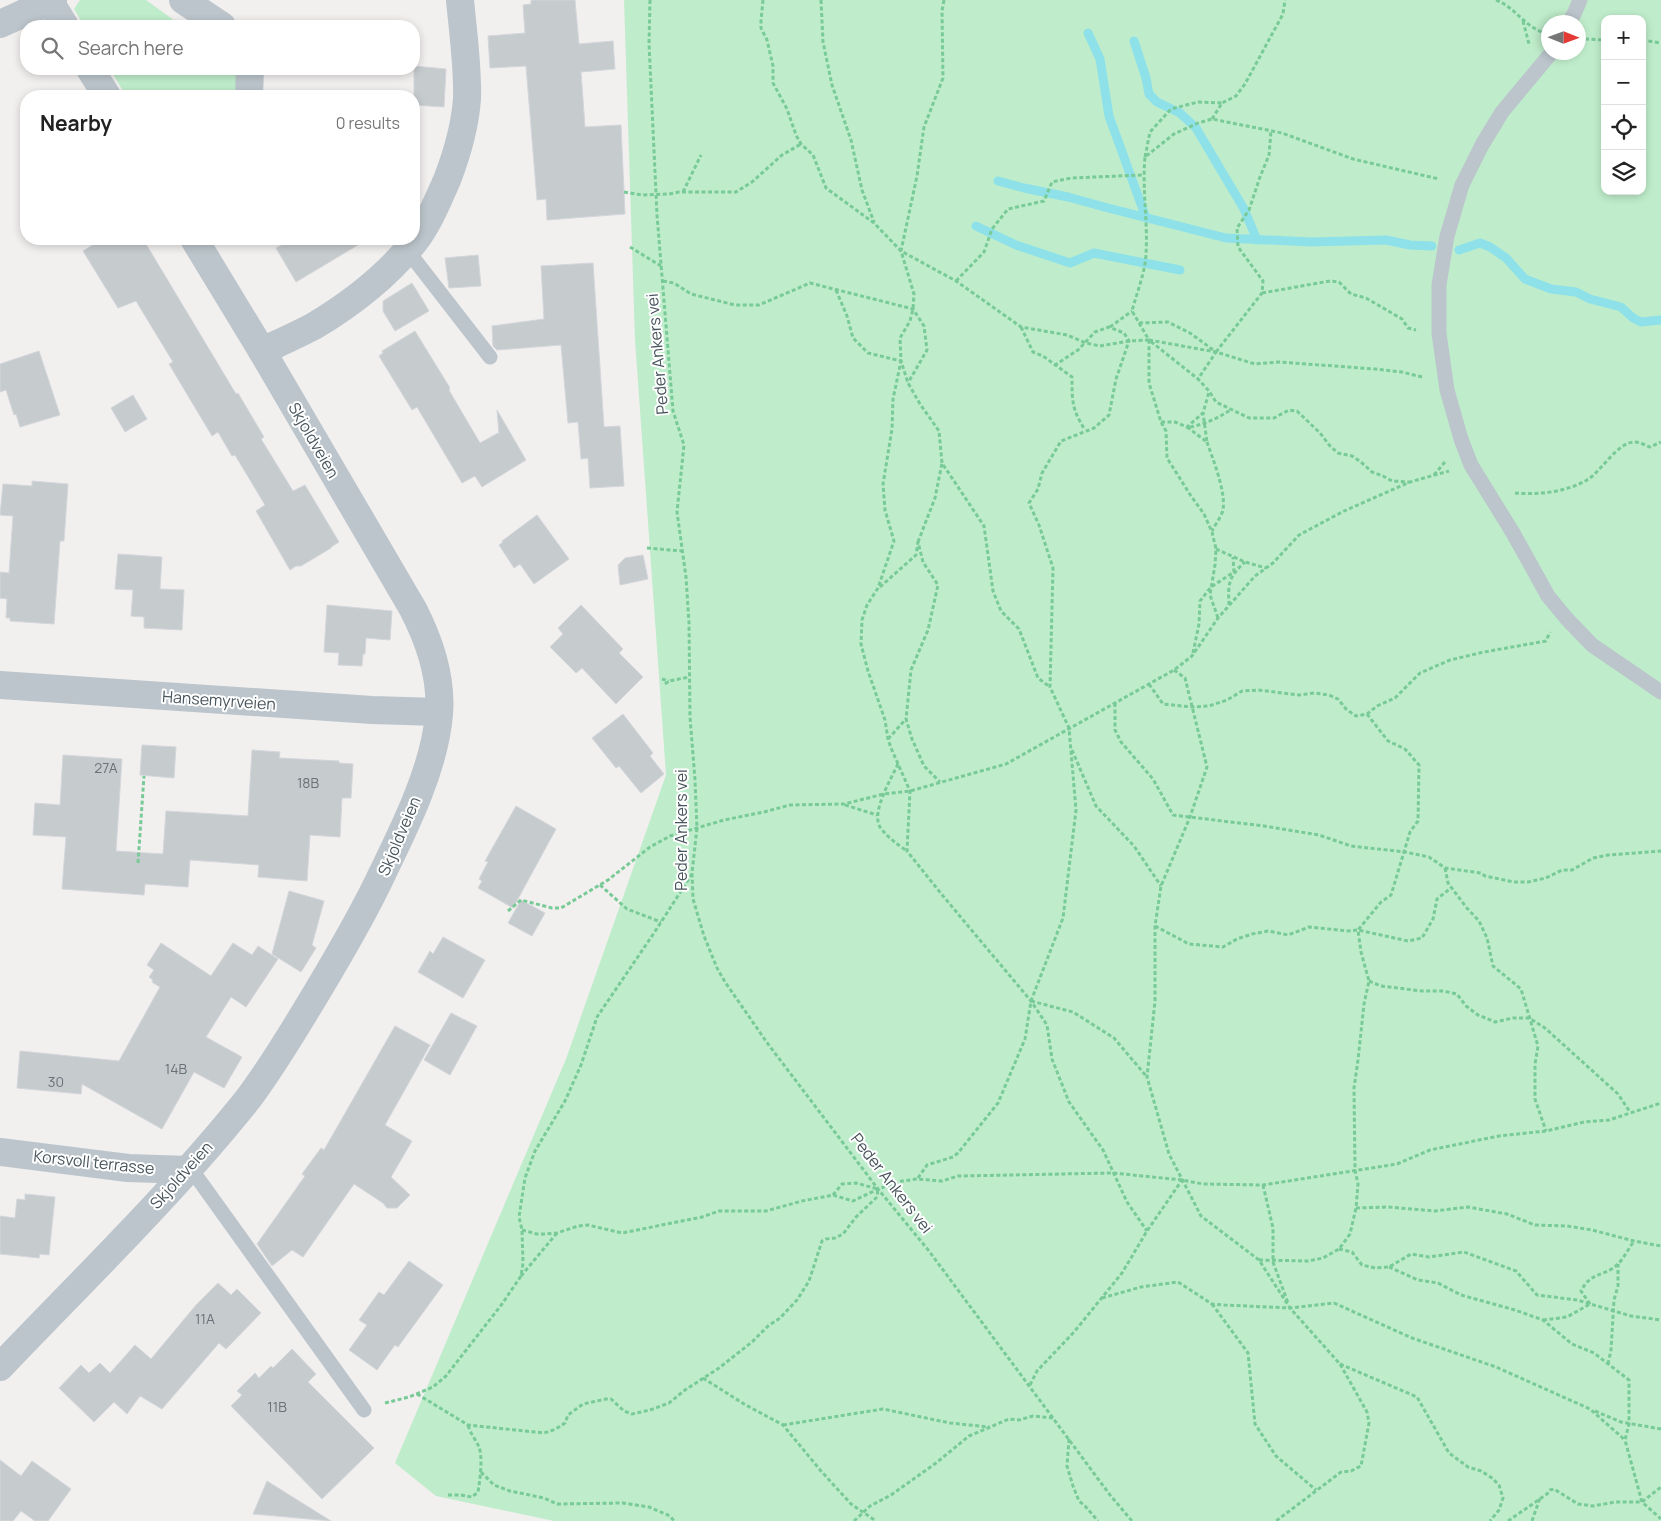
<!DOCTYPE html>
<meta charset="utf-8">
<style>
body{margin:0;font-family:Manrope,sans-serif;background:#f6f6f6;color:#222}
.controls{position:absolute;right:15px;top:15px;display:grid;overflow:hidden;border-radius:10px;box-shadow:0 2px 8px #0003}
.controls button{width:45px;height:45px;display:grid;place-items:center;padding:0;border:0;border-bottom:1px solid #e0e0e0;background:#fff;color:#222;font:25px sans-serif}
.compass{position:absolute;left:1541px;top:15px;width:45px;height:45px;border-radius:50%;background:#fff;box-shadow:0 2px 8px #0003;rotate:91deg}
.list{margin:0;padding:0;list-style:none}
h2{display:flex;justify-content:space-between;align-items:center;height:65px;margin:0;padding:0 20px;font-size:21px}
h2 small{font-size:16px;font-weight:400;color:#767676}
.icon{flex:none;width:28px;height:28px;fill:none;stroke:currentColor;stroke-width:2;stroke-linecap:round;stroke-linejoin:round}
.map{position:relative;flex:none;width:1661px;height:1521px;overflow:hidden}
.search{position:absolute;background:#fff;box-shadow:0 2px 8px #0003;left:20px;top:20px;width:400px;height:55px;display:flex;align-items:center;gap:12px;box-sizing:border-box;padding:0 18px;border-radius:20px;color:#767676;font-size:19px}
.panel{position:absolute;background:#fff;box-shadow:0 2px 8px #0003;left:20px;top:90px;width:400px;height:155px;border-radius:20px}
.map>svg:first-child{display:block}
.green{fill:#bfedcb;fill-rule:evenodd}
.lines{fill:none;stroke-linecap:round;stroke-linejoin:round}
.stream{stroke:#8ee1e9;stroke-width:9}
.building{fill:#c6cbce;stroke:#d3d6da}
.path{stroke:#78ca97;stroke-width:3;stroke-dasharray:4 2.5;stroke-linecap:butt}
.service{stroke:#bbc5cb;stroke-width:15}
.minor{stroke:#bbc5cb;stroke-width:28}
.labels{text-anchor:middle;stroke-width:4;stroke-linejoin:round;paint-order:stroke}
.number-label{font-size:14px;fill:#687278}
.street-label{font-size:16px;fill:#48555c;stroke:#fff}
</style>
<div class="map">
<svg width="1661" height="1521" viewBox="0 0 1661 1521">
<rect width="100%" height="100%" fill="#f2efef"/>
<g class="green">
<polygon points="80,0 146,0 182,26 84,26 74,9"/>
<path d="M624,0H1661V1521H554L436,1496L395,1463L566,1059L666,775L635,340ZM1605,19H1642V191H1605ZM1548,22H1578V52H1548Z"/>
<polygon points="110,69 237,69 241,96 126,96"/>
</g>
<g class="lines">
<g class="stream">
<polyline points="1088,33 1100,59 1109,116 1146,218"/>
<polyline points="1134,41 1146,78 1149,94 1157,102 1180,113 1196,128 1244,209 1257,240"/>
<polyline points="998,181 1024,188 1068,197 1108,208 1226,238 1311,242 1386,240 1410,245 1432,246"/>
<polyline points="976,226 1016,245 1070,263 1094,253 1180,270"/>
<polyline points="1459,250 1480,243 1490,247 1506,258 1525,279 1551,289 1576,292 1590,299 1621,307 1633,318 1641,322 1661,320"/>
</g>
</g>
<g class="building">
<polygon points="531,0 575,0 579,44 613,41 615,69 581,72 585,127 621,125 625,214 547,220 546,199 537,200 526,66 490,68 488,36 525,33 523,5 531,4"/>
<polygon points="414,66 446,69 444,107 414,105"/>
<polygon points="102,239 143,239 236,394 238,393 264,437 261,439 293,491 305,485 339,542 331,547 331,548 301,566 296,566 290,570 256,511 265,505 235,455 232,456 218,432 212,436 169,364 173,362 136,301 118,308 83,251"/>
<polygon points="293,239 368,239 296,282 276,248"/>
<polygon points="478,255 481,286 449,288 445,258"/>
<polygon points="593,263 604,427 620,426 624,486 590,488 588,458 581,459 578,422 568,423 561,345 497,350 493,346 492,326 544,319 541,266"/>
<polygon points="412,283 429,311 395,331 383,311 383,301"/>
<polygon points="415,331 450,388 449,389 450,392 480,443 498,433 499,434 497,410 526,460 482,487 475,476 462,483 417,407 412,410 379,356 383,353 382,351"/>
<polygon points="39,351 60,415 20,427 16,414 14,415 6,390 0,392 0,364"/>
<polygon points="133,395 147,419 125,432 111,408"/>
<polygon points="32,481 68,484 64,541 60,541 54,624 10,621 10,618 6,618 7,599 0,598 0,572 9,573 13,516 0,515 3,484 32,486"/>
<polygon points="537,515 569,559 534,584 520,564 514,568 499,545 503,542 502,541"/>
<polygon points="118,554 162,557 160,589 184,590 182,630 144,628 144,617 131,616 133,590 115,589"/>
<polygon points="643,555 648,579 620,585 618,565 625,558"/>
<polygon points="327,605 392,611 390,640 366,638 365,654 363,654 362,666 338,665 339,653 324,652"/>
<polygon points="581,605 623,649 619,653 643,677 616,704 582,668 576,673 550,647 563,634 558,628"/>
<polygon points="623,714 653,753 650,756 664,774 641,793 619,766 616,768 592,738"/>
<polygon points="142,745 176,747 174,778 140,775"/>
<polygon points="252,750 280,752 279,758 339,761 339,763 353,764 351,798 342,798 340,837 310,835 307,881 258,877 259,865 190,860 188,887 145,884 144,895 62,889 66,837 33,835 35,803 60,805 63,755 122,759 116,851 163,854 166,811 248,816"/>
<polygon points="516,806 556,829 513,908 478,888 482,881 479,879 488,862 485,861"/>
<polygon points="289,891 324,901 312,945 316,948 301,972 272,954"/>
<polygon points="521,900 545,913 532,936 508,923"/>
<polygon points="443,937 485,960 463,998 418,972 430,951 433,954"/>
<polygon points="161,943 211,976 233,943 252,955 258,946 278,959 246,1007 231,997 206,1037 242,1057 224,1088 194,1072 162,1129 82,1084 81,1094 17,1088 20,1051 119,1061 160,987 152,982 153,980 149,977 154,970 147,965"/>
<polygon points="451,1013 477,1026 450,1075 424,1060"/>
<polygon points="395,1026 430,1045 385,1125 412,1141 391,1177 410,1195 397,1208 387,1208 383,1203 354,1184 303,1257 292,1250 272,1266 257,1244 305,1176 302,1174 321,1148 324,1150"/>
<polygon points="25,1194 55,1197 49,1255 40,1254 39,1258 0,1254 0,1216 15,1218 17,1199 25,1200"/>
<polygon points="409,1261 443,1285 398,1347 395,1345 377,1370 349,1350 367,1325 359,1320 379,1292 384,1295"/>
<polygon points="218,1283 231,1295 237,1289 261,1313 226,1349 219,1343 162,1409 140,1396 127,1414 114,1402 94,1422 59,1388 81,1365 89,1373 100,1363 110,1373 135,1345 151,1359 196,1305"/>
<polygon points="292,1349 316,1374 308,1382 374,1448 322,1499 231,1406 242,1395 237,1391 255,1373 259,1378 271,1366 273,1368"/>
<polygon points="0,1460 21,1476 32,1461 71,1489 48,1521 35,1521 21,1511 13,1521 0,1521"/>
<polygon points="267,1481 331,1521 253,1514"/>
</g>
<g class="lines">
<g class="path">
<polyline points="650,0 649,43 657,215 673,411 684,445 677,512 686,577 689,623 690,717 695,780 697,828 692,873 693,899 704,936 717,968 725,982 768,1044 878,1189 929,1251 1110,1495 1132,1521"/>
<polyline points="763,0 761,21 761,28 767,40 773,66 773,83 787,109 796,135 801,144 813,155 826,188 874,223 901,251 956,281 1021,327 1067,335 1086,343 1100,346 1129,341 1149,340 1198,379"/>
<polyline points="821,0 823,42 832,85 851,140 862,190 874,222"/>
<polyline points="944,0 942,11 943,78 924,127 917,176 901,251 914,294 913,309 910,321 900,338 901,361 893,399 892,429 883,484 885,510 894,541 878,588 867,605 862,620 861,644 868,671 885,720 888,739 891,748 910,791 907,851 943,896 1031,1001 1047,1025 1052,1059 1069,1102 1103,1150 1127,1202 1147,1231"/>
<path d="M1496,0C1515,7 1523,25 1542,32"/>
<polyline points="1523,21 1529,44"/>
<polyline points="1585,39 1605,40"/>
<polyline points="1642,40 1661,43"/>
<polyline points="1212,119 1222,103 1236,96 1245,84 1283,14 1285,0"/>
<polyline points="1145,157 1150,132 1171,109 1198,102 1222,103"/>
<polyline points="624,192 642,195 669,194 679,192 736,192 752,182 782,155 801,144"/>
<polyline points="683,192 701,155"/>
<polyline points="630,247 661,266"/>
<polyline points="663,281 674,283 691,294 735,305 759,305 810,283 913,309 924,326 927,350 908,383"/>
<polyline points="956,281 984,252 992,229 1008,209 1044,201 1052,182 1071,178 1143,175"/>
<polyline points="836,290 847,316 853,338 868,353 901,361 908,383 920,404 939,431 942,463 984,526 993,591 1001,611 1019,629 1038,678 1050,687"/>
<polyline points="1262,293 1330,281 1339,282 1351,294 1366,298 1402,319 1408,328 1416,330"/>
<polyline points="1139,323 1168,322 1190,333 1216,352 1198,379 1209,391 1216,402 1249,418 1274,418 1289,410 1297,411 1320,433 1330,446 1338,453 1352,456 1361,462 1372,472 1383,476 1392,481 1409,482"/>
<path d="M1021,327L1033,352L1043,356L1072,377C1072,402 1072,409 1085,430"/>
<polyline points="1110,327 1132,311"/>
<polyline points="1149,340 1216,352 1255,364 1279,362 1375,369 1402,372 1422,377"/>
<polyline points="1216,352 1262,293 1263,281 1238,247 1237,228 1249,210 1260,177 1269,155 1271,131"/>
<polyline points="1161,422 1175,422 1187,427 1203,413 1209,392"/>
<polyline points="1187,427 1207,442 1203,413"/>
<path d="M1190,427C1206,424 1218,418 1232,409"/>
<path d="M1207,442C1213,460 1226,491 1223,510C1221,517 1215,525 1212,531"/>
<polyline points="1434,475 1445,462"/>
<path d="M1515,493C1539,495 1566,492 1587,480C1602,471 1617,442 1635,442C1640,442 1645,445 1650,447L1661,442"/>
<polyline points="918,542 935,498 942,463"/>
<polyline points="647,548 682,551"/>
<polyline points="1216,549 1245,562 1266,568"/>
<polyline points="880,587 916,555 918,542 923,562 938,585 928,630 911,670 906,719"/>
<path d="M1229,605C1228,584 1228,577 1245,562"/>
<path d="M1218,618L1210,595L1215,565L1216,549L1212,532L1204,514L1191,496L1167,458L1166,431L1161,422L1149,383V340L1132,311C1137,292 1145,273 1146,254C1148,222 1142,189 1145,157L1174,134L1198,123L1212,119L1282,133L1353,159L1439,179"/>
<polyline points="1193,653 1199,624 1200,601 1211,587 1234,572 1233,557"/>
<polyline points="1174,670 1185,678 1207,767 1190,817 1161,886 1155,926 1155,1001 1147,1077 1169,1154 1201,1216 1259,1260 1290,1308 1340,1364 1367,1412 1369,1423 1361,1466 1351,1471 1341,1472 1276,1521"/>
<polyline points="662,679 669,681"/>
<polyline points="665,684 669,681 689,677"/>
<polyline points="1149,684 1163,704 1192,707 1209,706 1227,700 1242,691 1258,690 1299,695 1314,693 1329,695 1338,699 1346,709 1356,716 1367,714 1377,706 1395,698 1420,673 1450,660 1484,652 1546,641 1550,632"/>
<polyline points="1115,703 1115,730 1121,742 1153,779 1173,815 1264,826 1319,835 1351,846 1405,852 1429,857 1445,868 1481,873 1485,876 1514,882 1528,882 1546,878 1562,870 1572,870 1593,858 1608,855 1661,851"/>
<polyline points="888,739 906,719 912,739 924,766 940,782"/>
<polyline points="1072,750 1096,806 1134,846 1161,886"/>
<path d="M898,764C891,779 871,812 880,827C887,837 897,844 907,851"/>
<polyline points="845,805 877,815"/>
<polyline points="138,863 144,776"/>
<polyline points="1445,868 1448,883 1466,907 1479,921 1487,938 1493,966 1521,989 1538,1046 1535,1064 1535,1099 1546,1131"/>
<polyline points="600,885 627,909 661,922"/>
<polyline points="508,911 521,900 552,908 561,908 608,880 650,847 670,836 724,820 764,812 790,805 844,804 884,794 910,791 1006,764 1174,670 1192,656 1218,618 1255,576 1273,563 1299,535 1344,511 1410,482 1449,471"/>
<polyline points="1155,926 1189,944 1223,947 1237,939 1252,934 1268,931 1288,935 1309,927 1348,931 1358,930 1408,941 1422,938 1433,919 1437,899 1451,888"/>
<polyline points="1369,981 1381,986 1422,991 1443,991 1457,994 1466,1006 1478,1015 1495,1022 1513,1018 1529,1018 1545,1028 1618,1094 1630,1112"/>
<polyline points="1031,1001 1073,1012 1114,1038 1147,1077"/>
<polyline points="918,1178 927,1165 953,1157 958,1153 998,1103 1025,1039 1031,1001 1063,918 1076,810 1069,728 1050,687 1053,568 1039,525 1029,503 1038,489 1042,473 1061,441 1094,428 1109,415 1116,379 1129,341 1124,333 1109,327 1095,332 1078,350 1055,365"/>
<polyline points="1263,1185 1273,1228 1273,1262 1288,1303"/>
<polyline points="833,1195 842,1184 856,1183 878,1189"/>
<polyline points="1356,1208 1388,1207 1435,1211 1468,1207 1507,1214 1535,1225 1567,1226 1592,1230 1634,1241 1661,1246"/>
<polyline points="522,1230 537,1234 546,1234 557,1233 578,1226 588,1225 622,1233 702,1217 719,1211 766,1211 802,1201 833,1195 853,1201 878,1189 902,1181 917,1179 942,1181 958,1176 1113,1173 1182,1180 1203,1184 1263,1185 1397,1164 1430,1150 1499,1136 1546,1131 1584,1122 1609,1120 1661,1103"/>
<polyline points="1339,1249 1352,1252 1362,1265 1375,1268 1389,1267 1411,1254 1429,1257 1464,1252 1516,1271 1537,1295 1577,1300 1631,1316 1661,1320"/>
<polyline points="1259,1260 1308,1261 1323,1258 1339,1249 1350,1234 1356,1208 1358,1184 1355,1170 1354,1088 1358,1060 1364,1004 1369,981 1361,952 1358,930 1381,902 1391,895 1410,832 1418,821 1419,765 1405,749 1388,741 1367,714"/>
<polyline points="1389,1267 1418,1280 1438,1283 1461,1295 1515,1310 1543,1320 1572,1344 1594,1353 1629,1380 1629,1424 1625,1440 1642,1502 1661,1519"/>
<polyline points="521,1276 557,1233"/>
<polyline points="1102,1298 1141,1287 1178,1282 1212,1304 1224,1305 1290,1308 1334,1303 1412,1338 1496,1367 1590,1409 1625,1440"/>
<polyline points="1212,1304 1248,1353 1255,1424 1276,1456 1316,1490"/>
<path d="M1590,1304L1581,1291C1591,1271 1605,1277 1618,1264C1624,1258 1629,1248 1634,1241"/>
<polyline points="1543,1320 1567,1317 1590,1304"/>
<polyline points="1340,1364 1417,1397 1449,1453 1468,1467 1481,1471 1492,1478 1499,1485 1503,1498 1499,1510 1490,1521"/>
<polyline points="1608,1364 1611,1350 1614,1300 1618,1286 1618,1264"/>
<polyline points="703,1378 744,1404 783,1425 821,1471 851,1504 876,1521"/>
<polyline points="1030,1385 1037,1371 1074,1332 1122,1273 1147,1231 1182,1180"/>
<polyline points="417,1394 468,1425 544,1433 556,1429 565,1423 568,1415 583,1404 606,1399 611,1399 624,1411 632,1414 650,1410 669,1403 685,1390 719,1368 752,1342 768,1326 780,1318 797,1300 809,1281 822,1241 826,1239 835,1238 843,1234 856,1217 877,1197 878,1189"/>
<polyline points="385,1403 409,1397 433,1387 446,1376 502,1304 521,1276 523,1263 522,1230 519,1217 525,1178 535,1151 565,1101 581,1065 597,1017 654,933 692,874"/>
<polyline points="1595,1411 1621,1422 1661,1429"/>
<polyline points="783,1425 883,1409 950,1423 989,1427"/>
<polyline points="1069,1439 1067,1466 1073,1486 1079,1501 1085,1506 1098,1521"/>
<polyline points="481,1472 494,1485 510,1491 544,1498 557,1504 623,1503 649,1507 670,1516 674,1521"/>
<path d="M448,1495H461L472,1497L478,1492C480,1480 483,1458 479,1447C476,1440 470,1433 468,1425"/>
<polyline points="854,1521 870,1506 891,1495 936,1463 969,1436 1009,1419 1019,1420 1033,1416 1054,1418"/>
<polyline points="1508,1521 1547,1494 1550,1490 1554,1489 1578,1504 1593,1506 1615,1502 1642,1502 1661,1487"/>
<polyline points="1532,1521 1540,1498"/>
</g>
<g class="service">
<polyline points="1569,22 1574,14 1580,0"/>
<polyline points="1552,52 1502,112 1482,145 1462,185 1447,236 1439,285 1439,333 1447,390 1461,439 1471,465 1513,533 1548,596 1567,619 1592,645 1661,692"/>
<polyline points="407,250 490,357"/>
<polyline points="189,1170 199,1180 364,1410"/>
</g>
<g class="minor">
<polyline points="49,0 65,26"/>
<polyline points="183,0 222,26"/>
<polyline points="0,24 53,0"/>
<polyline points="90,69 107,96"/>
<polyline points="249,96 250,69"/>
<path d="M262,351C279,343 297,335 314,326C351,304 388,275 415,241C429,223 438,200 447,180C457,154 465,126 467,99C468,66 463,33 460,0"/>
<polyline points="0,685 372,710 439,712"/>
<polyline points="0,1152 128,1168 189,1170"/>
<path d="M0,1367C84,1279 172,1194 248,1099C273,1066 296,1027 317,992C341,952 364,913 383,872C406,825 435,766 439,714C442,677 429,640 413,609L262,351L194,239"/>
</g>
</g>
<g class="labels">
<g class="number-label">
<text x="106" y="773">27A</text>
<text x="308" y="788">18B</text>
<text x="176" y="1074">14B</text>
<text x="56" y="1087">30</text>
<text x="205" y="1324">11A</text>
<text x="277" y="1412">11B</text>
</g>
<g class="street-label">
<text transform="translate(657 354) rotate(-95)" y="6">Peder Ankers vei</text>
<text transform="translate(314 440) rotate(60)" y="6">Skjoldveien</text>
<text transform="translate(219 700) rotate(4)" y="6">Hansemyrveien</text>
<text transform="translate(681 830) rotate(-90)" y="6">Peder Ankers vei</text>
<text transform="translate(399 836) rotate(-67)" y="6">Skjoldveien</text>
<text transform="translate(94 1162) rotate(6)" y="6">Korsvoll terrasse</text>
<text transform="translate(181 1175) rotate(-48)" y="6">Skjoldveien</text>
<text transform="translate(892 1183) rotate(52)" y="6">Peder Ankers vei</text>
</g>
</g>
</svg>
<div class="controls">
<button>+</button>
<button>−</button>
<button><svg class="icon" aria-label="locate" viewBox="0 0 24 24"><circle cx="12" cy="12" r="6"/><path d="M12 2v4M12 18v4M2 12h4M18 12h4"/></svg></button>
<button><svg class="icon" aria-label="layers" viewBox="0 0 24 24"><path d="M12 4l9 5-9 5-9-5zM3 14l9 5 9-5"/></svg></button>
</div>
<svg class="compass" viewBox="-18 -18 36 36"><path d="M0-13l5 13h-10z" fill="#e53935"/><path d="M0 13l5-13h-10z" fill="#767676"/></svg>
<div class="search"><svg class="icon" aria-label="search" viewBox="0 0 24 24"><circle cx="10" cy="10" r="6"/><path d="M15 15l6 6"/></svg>Search here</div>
<section class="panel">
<h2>Nearby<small>0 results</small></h2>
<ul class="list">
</ul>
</section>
</div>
